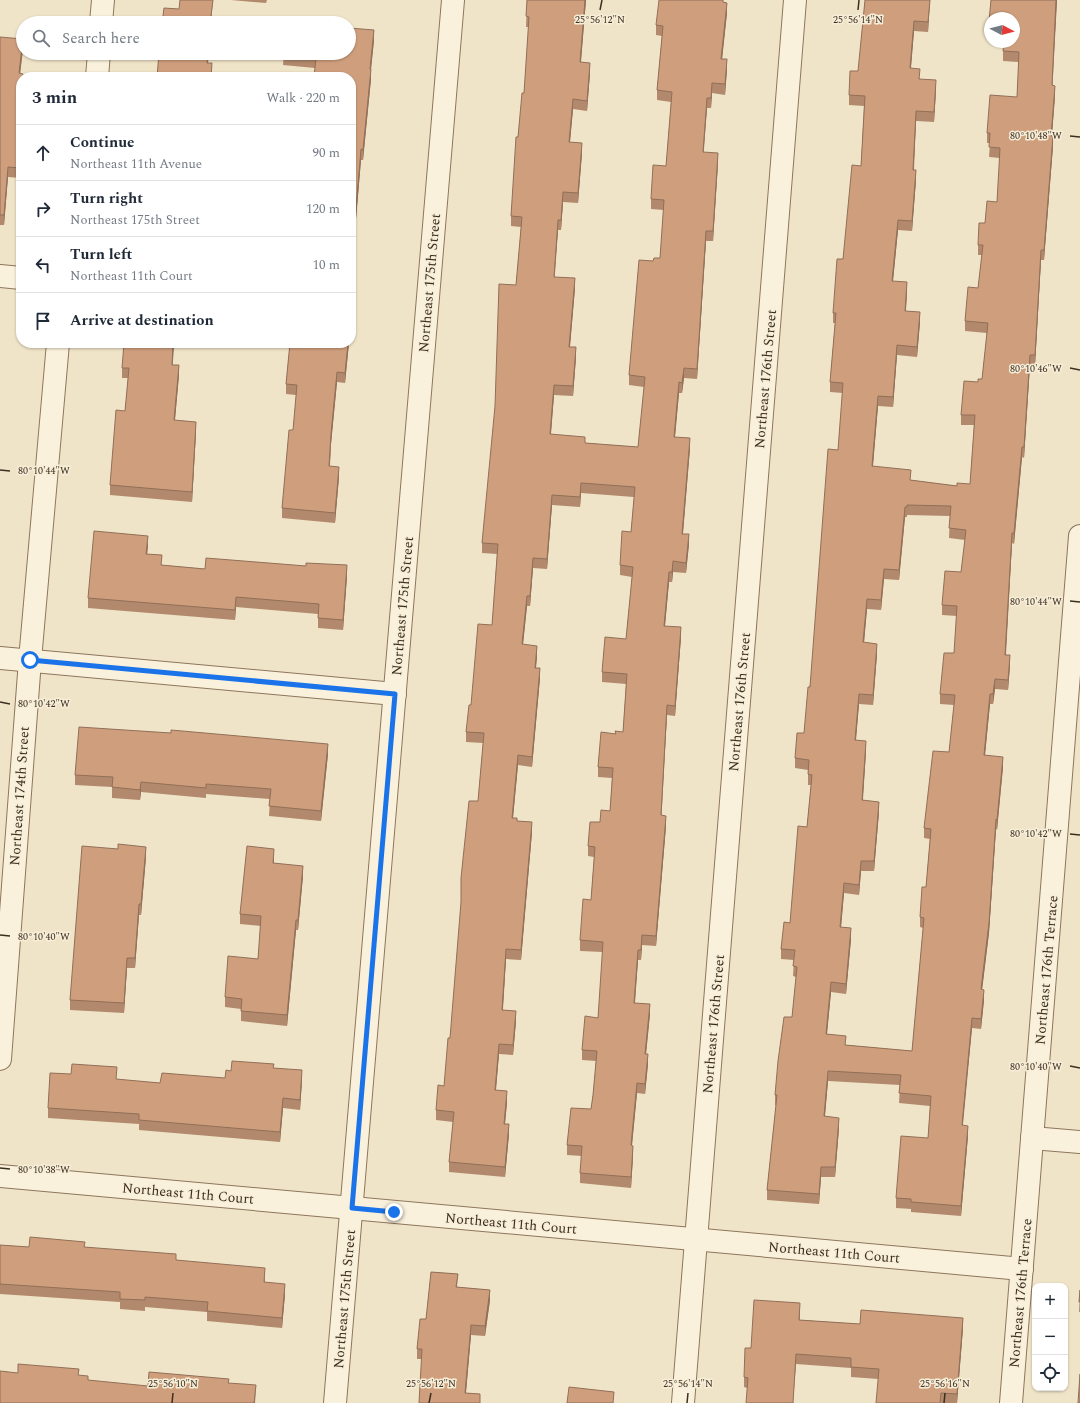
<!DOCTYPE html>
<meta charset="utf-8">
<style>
body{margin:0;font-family:Spectral,serif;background:#f6f6f7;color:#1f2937}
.controls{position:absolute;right:12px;bottom:12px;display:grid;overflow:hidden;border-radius:8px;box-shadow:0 1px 3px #0004}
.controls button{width:36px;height:36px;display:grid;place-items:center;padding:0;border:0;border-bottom:1px solid #e0e1e3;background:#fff;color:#1f2937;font:20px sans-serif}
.compass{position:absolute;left:984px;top:12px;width:36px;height:36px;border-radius:50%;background:#fff;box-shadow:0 1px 3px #0004;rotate:97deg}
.stop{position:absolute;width:12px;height:12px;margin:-9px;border:3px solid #1a73e8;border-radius:50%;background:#fff}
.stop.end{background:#1a73e8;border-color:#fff;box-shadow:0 1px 4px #0008}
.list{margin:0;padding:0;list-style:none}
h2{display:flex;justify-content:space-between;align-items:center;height:52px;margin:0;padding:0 16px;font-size:17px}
h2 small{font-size:13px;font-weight:400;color:#747a83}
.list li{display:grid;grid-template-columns:26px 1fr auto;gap:12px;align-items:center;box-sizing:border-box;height:56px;padding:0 16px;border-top:1px solid #e0e1e3}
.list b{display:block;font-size:15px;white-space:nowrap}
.list p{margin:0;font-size:13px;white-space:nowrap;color:#747a83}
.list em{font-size:13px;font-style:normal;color:#747a83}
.icon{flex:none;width:22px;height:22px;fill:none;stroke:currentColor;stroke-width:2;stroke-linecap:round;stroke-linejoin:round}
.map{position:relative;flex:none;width:1080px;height:1403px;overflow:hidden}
.search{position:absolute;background:#fff;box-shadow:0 1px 3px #0004;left:16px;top:16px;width:340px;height:44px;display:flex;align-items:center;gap:10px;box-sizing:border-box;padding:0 14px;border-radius:22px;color:#747a83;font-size:15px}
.panel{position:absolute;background:#fff;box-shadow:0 1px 3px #0004;left:16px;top:72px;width:340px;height:276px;border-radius:16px}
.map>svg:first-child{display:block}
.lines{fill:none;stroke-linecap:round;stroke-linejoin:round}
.minor-casing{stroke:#8d765c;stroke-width:24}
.minor{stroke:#faf1dc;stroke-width:22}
.wall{fill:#b2896c;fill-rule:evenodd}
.shaded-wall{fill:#916f58}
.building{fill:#cf9f7d;stroke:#916f58;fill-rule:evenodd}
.route{stroke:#1a73e8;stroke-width:5}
.ticks{fill:none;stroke:#3d2e20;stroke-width:1.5}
.labels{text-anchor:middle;stroke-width:3;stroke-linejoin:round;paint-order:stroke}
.street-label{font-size:14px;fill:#3d2e20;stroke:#f7eed8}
.ticks-label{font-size:10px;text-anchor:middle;fill:#3d2e20;stroke:#f7eed8;stroke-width:3;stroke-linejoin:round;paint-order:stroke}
</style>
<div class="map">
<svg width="1080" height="1403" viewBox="0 0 1080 1403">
<rect width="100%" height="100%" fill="#f0e4c8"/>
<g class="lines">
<g class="minor-casing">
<g id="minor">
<polyline points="101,23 103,0"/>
<polyline points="97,77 99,53"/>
<polyline points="0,276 21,278"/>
<polyline points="0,658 395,694"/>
<polyline points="0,1059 30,660 58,343"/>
<polyline points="1032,1138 1080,1142"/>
<polyline points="0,1176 1022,1269"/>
<polyline points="335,1403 453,0"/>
<polyline points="683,1403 795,0"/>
<polyline points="1011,1403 1080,536"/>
</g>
</g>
<use href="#minor" class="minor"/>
</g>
<g class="wall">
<polygon points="231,0 267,0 266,3"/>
<polygon points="527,0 586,0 581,62 590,73 587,111 573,109 570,142 582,153 578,203 563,202 561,230 558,230 554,277 575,288 570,347 576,357 573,396 554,395 551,434 585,443 638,447 644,387 629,385 629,375 653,261 660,258 664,210 651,209 651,199 666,166 671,102 657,100 657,90 662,36 656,35 656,25 724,2 727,13 722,59 727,69 725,95 712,93 711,108 707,108 703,152 718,163 713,241 706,241 697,379 684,378 682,393 679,393 675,437 690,448 683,534 689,544 686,573 673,572 672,582 669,582 665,626 681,637 675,716 667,715 661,815 666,826 656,946 642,945 641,960 638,960 635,1003 650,1014 646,1054 648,1064 645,1094 637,1093 632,1145 633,1156 631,1188 580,1183 580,1173 582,1156 567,1155 567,1145 591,1109 593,1095 596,1061 582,1060 582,1050 598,1018 603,952 580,951 580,940 591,900 594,857 588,856 588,846 600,822 610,811 612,778 598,777 598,767 615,734 623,732 626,684 602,682 602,672 626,639 632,577 620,575 620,565 631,532 634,497 581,493 580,507 552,505 547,569 533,568 530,606 527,606 523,644 537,656 536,668 540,678 532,767 518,765 513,818 532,832 521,960 506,959 503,1010 516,1021 513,1055 499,1054 496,1090 507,1102 505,1124 509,1134 505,1177 449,1172 449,1162 453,1122 436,1120 436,1110 444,1086 450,1038 478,801 483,743 466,742 466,732 471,705 492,625 497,554 482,553 482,543 516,285 521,227 511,226 511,216 518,137 524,93 529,27 526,27"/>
<path d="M930,0L928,32L914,31L911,68L920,79L936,90L934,122L916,121L914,170L916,180L912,231L898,230L893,281L907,292L906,311L920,322L917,357L897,355L893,407L878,406L873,466L911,480L957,486L970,484L974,425H961V415L978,382L982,379L987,333L965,331V321L978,288L982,255H978V245L985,223L997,202L1000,158L989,157L990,143H987V133L1017,97L1019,62L1003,61V51L1014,18H990V31H989L991,0H1057L1052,85L1055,96L1052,136L1053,146L1044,260H1041L1035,366L1030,365L1024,458L1022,457L1014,544L1012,543L1006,655L1010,665L1009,678L1008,690L995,689L993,704H990L985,755L1003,767L997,830L996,829L989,933L982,989L984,1000L981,1029L972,1028L962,1125L968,1136L961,1216L911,1212V1209L896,1208V1198L928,1138L930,1106L899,1103L900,1085L828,1081L825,1116L839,1128L835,1177H821L819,1204L767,1200V1190L776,1105H775V1095L792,1017L796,977L793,976L794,960L781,959V949L790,923L807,827L811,785H808V770L795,768V758L804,733L838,450L843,393L830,392V382L835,323H833V313L861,166L864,106L849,105V95L858,71ZM907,515L950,516L949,538L965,540L961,572L942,605V615L957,616L954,653L940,694V704L954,705L949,752L924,828V838L930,839L926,887L920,917V927L923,928L912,1051L846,1045L827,1034L831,992L846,994L851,939L841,928L844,893L859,895L861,871H874L879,812L863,800L866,751L856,740L859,704L873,705L875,679L877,654L864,643L867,609L881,610L884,579L899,580L905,517H907Z"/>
<polygon points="0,37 23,49 20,73 23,77 21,77 21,178 8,177 4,225 0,225"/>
<polygon points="374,40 371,69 371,79 363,160 361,160 352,266 351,266 351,77 315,68 283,65 284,53"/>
<polygon points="174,343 172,365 179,375 175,420 196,432 192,502 110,495 110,485 125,411 128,378 122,378 122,368"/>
<polygon points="290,343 349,343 345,383 337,382 331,444 330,466 339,477 335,523 282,518 282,508 293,430 296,395 286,394 286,384"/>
<polygon points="148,546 147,554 162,565 205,569 347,576 343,630 318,628 318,614 236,607 235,620 88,608 88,598"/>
<polygon points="328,754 321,821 269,816 270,799 206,794 206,798 141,792 140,800 112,798 112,787 75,785 75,775"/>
<polygon points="146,857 141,915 139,915 135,968 127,968 124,1013 70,1010 70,1000"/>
<polygon points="274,859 274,863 303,876 298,930 296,930 287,1026 241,1021 241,1009 225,1007 225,997 258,959 261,926 240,924 240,914"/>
<polygon points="274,1068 302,1080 300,1110 283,1108 280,1142 139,1130 139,1124 48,1118 48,1108 117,1080 160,1083 225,1078 231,1071"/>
<polygon points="0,1245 29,1247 85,1247 176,1260 265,1278 265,1282 285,1294 282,1328 207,1321 207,1312 145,1307 145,1311 120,1309 120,1302 0,1294"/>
<polygon points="431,1272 458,1274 457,1287 490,1290 490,1300 485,1336 471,1335 466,1393 480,1394 480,1403 419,1403 422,1359 417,1359 417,1349 420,1319 426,1319"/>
<polygon points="1080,1290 1080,1312 1079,1312"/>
<polygon points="800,1313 800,1320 860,1324 963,1328 957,1403 941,1403 878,1379 851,1377 851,1368 796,1364 747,1388 744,1387 744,1377 751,1348"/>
</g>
<g class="shaded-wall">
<polygon points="213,0 211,23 210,23"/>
<polygon points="585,0 586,0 580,72 580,62"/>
<polygon points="930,0 928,32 928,22"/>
<polygon points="1056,0 1057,0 1052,95 1052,85"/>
<polygon points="727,3 727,13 721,69 721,59"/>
<polygon points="914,21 914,31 910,78 910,68"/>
<polygon points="374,30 374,40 370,79 370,69"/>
<polygon points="23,39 23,49 19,83 19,73"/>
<polygon points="208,53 209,53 207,73 207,63"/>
<polygon points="727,59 727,69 725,95 725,84"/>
<polygon points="212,63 212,77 211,77"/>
<polygon points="590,63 590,73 587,111 587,101"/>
<polygon points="371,69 371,79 363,160 363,150"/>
<polygon points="936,80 936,90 934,122 934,112"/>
<polygon points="712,83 712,93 711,108 711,98"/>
<polygon points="1055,86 1055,96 1051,146 1051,136"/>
<polygon points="707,98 707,108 703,162 703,152"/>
<polygon points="573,99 573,109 569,152 569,142"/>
<polygon points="916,111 916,121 913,180 913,170"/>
<polygon points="1053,136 1053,146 1044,260 1044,250"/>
<polygon points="582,143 582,153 578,203 578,193"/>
<polygon points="361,149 361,160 352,266 352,256"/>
<polygon points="718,153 718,163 713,241 713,231"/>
<polygon points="8,167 8,177 4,225 4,215"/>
<polygon points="916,170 916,180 912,231 912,221"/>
<polygon points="563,192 563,202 561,230 561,220"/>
<polygon points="558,220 558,230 554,287 554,277"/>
<polygon points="898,220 898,230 892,291 892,281"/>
<polygon points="706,231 706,241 697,379 697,369"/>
<polygon points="1041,250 1041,260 1035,366 1035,355"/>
<polygon points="575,278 575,288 569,357 569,347"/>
<polygon points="907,282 907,292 905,321 905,311"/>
<polygon points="920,312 920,322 917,357 917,347"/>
<polygon points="173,343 174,346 172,375 172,365"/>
<polygon points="348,343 349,343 345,383 345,373"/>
<polygon points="897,345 897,355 893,407 893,397"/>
<polygon points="576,347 576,357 573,396 573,386"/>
<polygon points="1030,355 1030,365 1024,458 1024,447"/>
<polygon points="179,365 179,375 174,430 174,420"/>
<polygon points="684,368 684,378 682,393 682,383"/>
<polygon points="337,372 337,382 331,444 329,476 331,434"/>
<polygon points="679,382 679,393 674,447 674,437"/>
<polygon points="554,385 554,395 550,444 550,434"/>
<polygon points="878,396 878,406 872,476 872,466"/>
<polygon points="196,422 196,432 192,502 192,492"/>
<polygon points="690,438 690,448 682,544 682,534"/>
<polygon points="1022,447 1022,457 1014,544 1014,533"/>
<polygon points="339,467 339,477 335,523 335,513"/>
<polygon points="581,483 581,493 580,507 580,497"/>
<polygon points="552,495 552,505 547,569 547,559"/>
<polygon points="905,507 905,517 899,580 899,570"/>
<polygon points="1012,533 1012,543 1005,665 1005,655"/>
<polygon points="689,534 689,544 686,573 686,563"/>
<polygon points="148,536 148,546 146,564 146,554"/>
<polygon points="533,558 533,568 530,606 530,596"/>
<polygon points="673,561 673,572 672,582 672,572"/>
<polygon points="347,565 347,576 343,630 343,620"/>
<polygon points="884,569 884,579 881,610 881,600"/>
<polygon points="669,572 669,582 664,636 664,626"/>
<polygon points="527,596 527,606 522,654 522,644"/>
<polygon points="236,597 236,607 235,620 235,610"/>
<polygon points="867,599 867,609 863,653 863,642"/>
<polygon points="681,627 681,637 675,716 675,706"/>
<polygon points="877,644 877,654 873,705 873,695"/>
<polygon points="537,646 537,656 535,678 535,668"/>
<polygon points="1010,655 1010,665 1008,690 1008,680"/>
<polygon points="540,668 540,678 532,767 532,757"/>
<polygon points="995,679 995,689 993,704 993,694"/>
<polygon points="859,694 859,704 855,750 855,740"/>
<polygon points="990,694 990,704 984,765 984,755"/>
<polygon points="667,705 667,715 661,825 661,815"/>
<polygon points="866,741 866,751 862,810 862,800"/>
<polygon points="328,744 328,754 321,821 321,811"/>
<polygon points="518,755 518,765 512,828 512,818"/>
<polygon points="1003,757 1003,767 997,830 997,820"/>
<polygon points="141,782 141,792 140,800 140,790"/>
<polygon points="879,802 879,812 874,871 874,861"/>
<polygon points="666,816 666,826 656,946 656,936"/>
<polygon points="996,819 996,829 989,933 981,999 981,989"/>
<polygon points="532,822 532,832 521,960 521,950"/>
<polygon points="146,847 146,857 141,915 141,904"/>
<polygon points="274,849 274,859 273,873 273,863"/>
<polygon points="861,861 861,871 859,895 859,885"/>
<polygon points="303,866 303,876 298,930 298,920"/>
<polygon points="844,883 844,893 840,938 840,927"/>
<polygon points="139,904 139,915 135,968 135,958"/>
<polygon points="296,920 296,930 287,1026 287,1015"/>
<polygon points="851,928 851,939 846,994 846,984"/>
<polygon points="642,935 642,945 641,960 641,950"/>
<polygon points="506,949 506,959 502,1020 502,1010"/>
<polygon points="638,950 638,960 634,1013 634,1003"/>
<polygon points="127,958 127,968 124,1013 124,1003"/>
<polygon points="831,982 831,992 826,1044 826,1034"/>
<polygon points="984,990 984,1000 981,1029 981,1019"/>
<polygon points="650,1004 650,1014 645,1064 645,1054"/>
<polygon points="516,1011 516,1021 513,1055 513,1045"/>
<polygon points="972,1018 972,1028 962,1135 962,1125"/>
<polygon points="499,1044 499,1054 495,1100 495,1090"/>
<polygon points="648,1054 648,1064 645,1094 645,1084"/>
<polygon points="302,1070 302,1080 300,1110 300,1100"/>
<polygon points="828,1071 828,1081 824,1126 824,1116"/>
<polygon points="637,1083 637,1093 631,1155 631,1145"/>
<polygon points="507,1091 507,1102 504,1134 504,1124"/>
<polygon points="283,1098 283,1108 280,1142 280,1132"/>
<polygon points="839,1118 839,1128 835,1177 835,1167"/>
<polygon points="509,1124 509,1134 505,1177 505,1167"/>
<polygon points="968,1126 968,1136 961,1216 961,1206"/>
<polygon points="633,1146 633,1156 631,1188 631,1177"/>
<polygon points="821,1167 821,1177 819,1204 819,1194"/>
<polygon points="285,1284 285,1294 282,1328 282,1318"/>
<polygon points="490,1290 490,1300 485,1336 485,1326"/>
<polygon points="963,1318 963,1328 957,1403 957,1394"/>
<polygon points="471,1325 471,1335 465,1403 465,1393"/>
<polygon points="796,1354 796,1364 793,1403"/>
<polygon points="256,1385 255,1403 254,1403"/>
</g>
<g class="building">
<polygon points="180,0 213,0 210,23 162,23 164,8 179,9"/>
<polygon points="527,0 585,0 580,62 590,63 587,101 573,99 569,142 582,143 578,193 563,192 561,220 558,220 554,277 575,278 569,347 576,347 573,386 554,385 550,434 585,437 585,443 638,447 645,377 629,375 639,260 653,261 654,258 660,258 664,200 651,199 653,165 666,166 672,92 657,90 663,26 656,25 659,0 723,0 723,2 727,3 721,59 727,59 725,84 712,83 711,98 707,98 703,152 718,153 713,231 706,231 697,369 684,368 682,383 679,382 674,437 690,438 682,534 689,534 686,563 673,561 672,572 669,572 664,626 681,627 675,706 667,705 661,815 666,816 656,936 642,935 641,950 638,950 634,1003 650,1004 645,1054 648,1054 645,1084 637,1083 631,1145 633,1146 631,1177 580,1173 582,1146 567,1145 571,1108 591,1109 593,1095 597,1051 582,1050 585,1016 598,1018 603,942 580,940 583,899 591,900 595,847 588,846 590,822 600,822 601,810 610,811 613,768 598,767 601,732 616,734 615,731 623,732 627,674 602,672 605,637 626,639 633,567 620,565 622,531 631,532 635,487 581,483 580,497 552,495 547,559 533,558 530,596 527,596 522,644 537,646 535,668 540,668 532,757 518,755 512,818 517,818 517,821 532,822 521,950 506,949 502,1010 516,1011 513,1045 499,1044 495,1090 507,1091 504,1124 509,1124 505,1167 449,1162 454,1112 436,1110 438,1085 444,1086 448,1038 450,1038 461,902 461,878 469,801 478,801 484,733 466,732 469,705 471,705 478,624 492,625 498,544 482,543 495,406 499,284 516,285 522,217 511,216 516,137 518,137 522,93 524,93 529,17 526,16"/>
<path d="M865,0H930L928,22L914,21L910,68L920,69L919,79L936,80L934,112L916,111L913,170H916L912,221L898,220L892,281L907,282L905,311L920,312L917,347L897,345L893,397L878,396L872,466L911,470L910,480L957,486V483L970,484L975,415H961L964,381L978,382V379H982L988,323L965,321L968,287L978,288L983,245H978L979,223H985L987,201L997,202L1000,148L989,147L990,133H987L990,95L1017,97L1019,52L1003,51L1004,42H1014V18H990V21H989L991,0H1056L1052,85L1055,86L1051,136H1053L1044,250H1041L1035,355H1030L1024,447H1022L1014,533H1012L1005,655H1010L1009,668L1008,680L995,679L993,694H990L984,755L1003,757L997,820L996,819L989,923L981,989L984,990L981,1019L972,1018L962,1125L968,1126L961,1206L911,1202V1199L896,1198L901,1136L928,1138L931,1096L899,1093L901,1075L828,1071L824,1116L839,1118L835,1167H821L819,1194L767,1190L777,1095H775L778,1061L784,1017H792L797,967L793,966L795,950L781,949L784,922L790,923L798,826L807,827L812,775L808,774L809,760L795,758L797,733H804L808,687H810L828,449L838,450L843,383L830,382L836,313H833L837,259H843L852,165L861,166L865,96L849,95L850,71H858ZM907,505L951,506L949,528L966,530L961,572L945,571L942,605L957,606L954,653H944L940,694L955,695L949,752L933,751L924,828L931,829L926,887H922L920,917L924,918L912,1051L845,1045L846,1036L826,1034L831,982L846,984L851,928L840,927L844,883L859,885L861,861H874L879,802L862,800L866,741L855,740L859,694L873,695L875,669L877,644L863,642L867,599L881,600L884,569L899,570L905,507H907Z"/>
<polygon points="287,21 303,23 287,23"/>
<polygon points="349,28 374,30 370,69 371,69 363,150 361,149 352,256 351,256 351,77 314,77 316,58 283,55 284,53 349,53"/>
<polygon points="0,37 23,39 19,73 23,74 23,77 21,77 21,168 8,167 4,215 0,215"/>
<polygon points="159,53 208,53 207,63 212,63 211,77 157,77"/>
<polygon points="124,343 173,343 172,365 179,365 174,420 196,422 192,492 110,485 116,410 125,411 129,368 122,368"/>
<polygon points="290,343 348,343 345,373 337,372 331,434 329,466 339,467 335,513 282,508 289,430 293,430 297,385 286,384"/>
<polygon points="94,531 148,536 146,554 162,555 161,565 205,569 206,558 306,566 306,563 347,565 343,620 318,618 319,604 236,597 235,610 88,598"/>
<polygon points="79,727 171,733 171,730 328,744 321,811 269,806 271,789 206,784 206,788 141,782 140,790 112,787 113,777 75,775"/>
<polygon points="118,844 146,847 141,904 139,904 135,958 127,958 124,1003 70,1000 82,846 118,849"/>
<polygon points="247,846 274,849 273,863 303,866 298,920 296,920 287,1015 241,1011 242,999 225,997 228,956 258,959 261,916 240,914"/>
<polygon points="232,1061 274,1064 273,1068 302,1070 300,1100 283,1098 280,1132 139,1120 139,1114 48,1108 50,1073 71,1074 72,1064 117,1067 116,1079 160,1083 162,1073 225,1078 226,1070 231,1071"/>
<polygon points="30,1237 85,1242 84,1247 176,1254 176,1260 265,1268 264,1282 285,1284 282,1318 207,1311 208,1302 145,1297 145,1300 120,1299 120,1292 0,1284 0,1245 29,1247"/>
<polygon points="431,1272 458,1274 456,1287 490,1290 485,1326 471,1325 465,1393 480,1394 480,1403 419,1403 422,1349 417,1349 420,1319 426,1319"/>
<polygon points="1080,1290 1080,1302 1079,1302"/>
<polygon points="754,1300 800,1303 799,1320 860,1324 861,1310 963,1318 957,1394 941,1393 940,1403 876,1403 879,1369 851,1367 851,1358 796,1354 793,1403 746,1403 748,1378 744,1377 745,1348 751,1348"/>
<polygon points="18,1364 79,1369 78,1375 88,1376 88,1380 148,1386 149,1372 229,1379 228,1383 256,1385 254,1403 0,1403 0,1371 18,1373"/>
<polygon points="1080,1374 1080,1403 1078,1403"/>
<polygon points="569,1387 614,1392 613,1403 567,1403"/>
</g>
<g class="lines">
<polyline class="route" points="30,660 395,694 352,1208 394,1212"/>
</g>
<path class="ticks" d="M600,10L602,0M858,10L859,0M1070,136L1080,137M1070,368L1080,370M0,470L10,471M1070,601L1080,602M0,702L10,704M1070,834L1080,835M0,935L10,936M1070,1066L1080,1068M0,1168L10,1169M172,1403L173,1393M429,1403L431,1393M687,1403L688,1393M944,1403L945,1393"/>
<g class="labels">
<g class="street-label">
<text transform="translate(429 283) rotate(-85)" y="5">Northeast 175th Street</text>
<text transform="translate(765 379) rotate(-85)" y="5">Northeast 176th Street</text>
<text transform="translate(402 606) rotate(-85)" y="5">Northeast 175th Street</text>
<text transform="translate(739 702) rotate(-85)" y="5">Northeast 176th Street</text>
<text transform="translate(19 796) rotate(-86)" y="5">Northeast 174th Street</text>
<text transform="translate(1046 970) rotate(-85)" y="5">Northeast 176th Terrace</text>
<text transform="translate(713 1024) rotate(-85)" y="5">Northeast 176th Street</text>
<text transform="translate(188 1193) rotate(5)" y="5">Northeast 11th Court</text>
<text transform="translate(511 1223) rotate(5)" y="5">Northeast 11th Court</text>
<text transform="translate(834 1252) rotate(5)" y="5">Northeast 11th Court</text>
<text transform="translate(1020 1293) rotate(-85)" y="5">Northeast 176th Terrace</text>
<text transform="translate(344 1299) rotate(-85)" y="5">Northeast 175th Street</text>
</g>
</g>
<g class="ticks-label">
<text x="600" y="23">25°56'12"N</text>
<text x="858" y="23">25°56'14"N</text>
<text x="1036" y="139">80°10'48"W</text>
<text x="1036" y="372">80°10'46"W</text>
<text x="44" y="474">80°10'44"W</text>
<text x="1036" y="605">80°10'44"W</text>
<text x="44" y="707">80°10'42"W</text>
<text x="1036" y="837">80°10'42"W</text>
<text x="44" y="940">80°10'40"W</text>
<text x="1036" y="1070">80°10'40"W</text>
<text x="44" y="1173">80°10'38"W</text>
<text x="173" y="1387">25°56'10"N</text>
<text x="431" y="1387">25°56'12"N</text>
<text x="688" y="1387">25°56'14"N</text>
<text x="945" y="1387">25°56'16"N</text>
</g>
</svg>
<div class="controls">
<button>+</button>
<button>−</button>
<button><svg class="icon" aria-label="locate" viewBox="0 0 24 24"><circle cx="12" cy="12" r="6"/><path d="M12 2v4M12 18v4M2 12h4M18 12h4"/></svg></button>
</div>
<svg class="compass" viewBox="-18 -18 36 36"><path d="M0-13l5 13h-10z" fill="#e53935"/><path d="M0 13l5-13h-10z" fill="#747a83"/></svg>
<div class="stop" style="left:30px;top:660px"></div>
<div class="stop end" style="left:394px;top:1212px"></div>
<div class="search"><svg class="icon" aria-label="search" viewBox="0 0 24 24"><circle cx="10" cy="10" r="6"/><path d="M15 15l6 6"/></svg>Search here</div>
<section class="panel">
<h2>3 min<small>Walk · 220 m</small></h2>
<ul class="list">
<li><svg class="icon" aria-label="ahead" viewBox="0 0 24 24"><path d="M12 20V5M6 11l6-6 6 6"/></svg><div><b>Continue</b><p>Northeast 11th Avenue</p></div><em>90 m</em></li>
<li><svg class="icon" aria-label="right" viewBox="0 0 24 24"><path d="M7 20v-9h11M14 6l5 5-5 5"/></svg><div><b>Turn right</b><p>Northeast 175th Street</p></div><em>120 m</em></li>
<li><svg class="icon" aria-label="left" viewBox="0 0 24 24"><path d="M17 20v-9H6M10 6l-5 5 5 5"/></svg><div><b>Turn left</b><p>Northeast 11th Court</p></div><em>10 m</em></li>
<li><svg class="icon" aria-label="arrive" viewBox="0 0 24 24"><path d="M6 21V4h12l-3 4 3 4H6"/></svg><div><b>Arrive at destination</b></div></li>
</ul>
</section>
</div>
